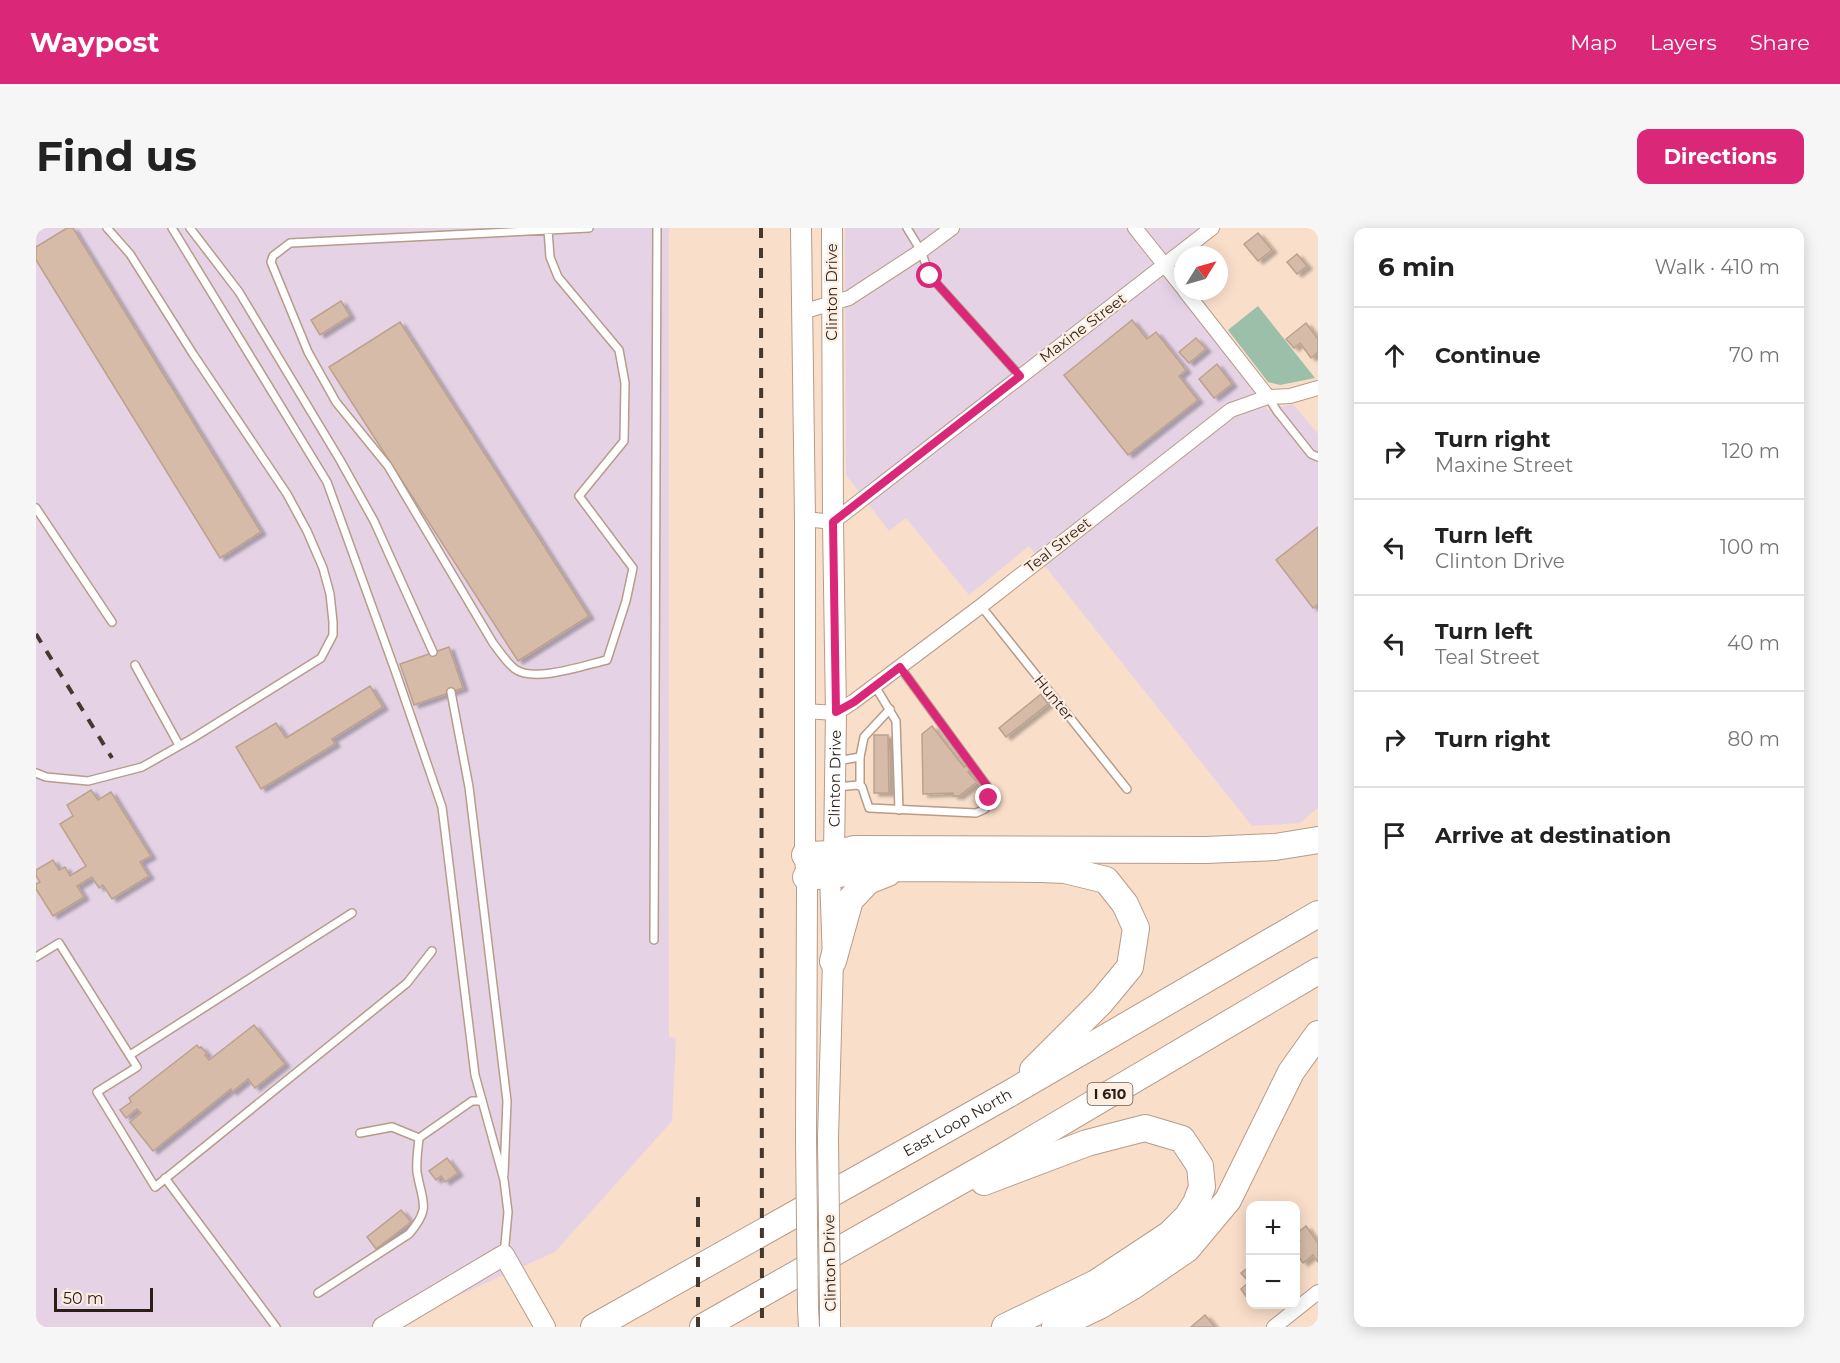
<!DOCTYPE html>
<meta charset="utf-8">
<style>
body{margin:0;font-family:Montserrat,sans-serif;background:#f6f6f6;color:#222}
.controls{position:absolute;right:18px;bottom:18px;display:grid;overflow:hidden;border-radius:12px;box-shadow:0 3px 15px #0003}
.controls button{width:54px;height:54px;display:grid;place-items:center;padding:0;border:0;border-bottom:2px solid #e0e0e0;background:#fff;color:#222;font:30px sans-serif}
.compass{position:absolute;left:1138px;top:18px;width:54px;height:54px;border-radius:50%;background:#fff;box-shadow:0 3px 15px #0003;rotate:53deg}
.scale{position:absolute;left:18px;bottom:15px;width:99px;box-sizing:border-box;padding-left:6px;border:3px solid #291f18;border-top:0;font-size:16px;line-height:21px;white-space:nowrap;color:#291f18;-webkit-text-stroke:4px #feede1;paint-order:stroke}
.stop{position:absolute;width:18px;height:18px;margin:-14px;border:4px solid #db2777;border-radius:50%;background:#fff}
.stop.end{background:#db2777;border-color:#fff;box-shadow:0 2px 6px #0008}
.list{margin:0;padding:0;list-style:none}
h2{display:flex;justify-content:space-between;align-items:center;height:78px;margin:0;padding:0 24px;font-size:26px}
h2 small{font-size:20px;font-weight:400;color:#767676}
.list li{display:grid;grid-template-columns:39px 1fr auto;gap:18px;align-items:center;box-sizing:border-box;height:96px;padding:0 24px;border-top:2px solid #e0e0e0}
.list b{display:block;font-size:22px;white-space:nowrap}
.list p{margin:0;font-size:20px;white-space:nowrap;color:#767676}
.list em{font-size:20px;font-style:normal;color:#767676}
.icon{flex:none;width:33px;height:33px;fill:none;stroke:currentColor;stroke-width:2;stroke-linecap:round;stroke-linejoin:round}
.map{position:relative;flex:none;width:1282px;height:1099px;overflow:hidden;border-radius:12px}
header{display:flex;align-items:center;gap:36px;box-sizing:border-box;height:84px;padding:0 30px;background:#db2777;color:#fff}
header strong{font-size:28px}
nav{display:flex;gap:33px;margin-inline-start:auto;font-size:21px}
.intro{display:flex;align-items:center;justify-content:space-between;box-sizing:border-box;height:144px;padding:0 36px}
h1{margin:0;font-size:42px}
.button{padding:15px 27px;border-radius:12px;background:#db2777;color:#fff;font-size:21px;font-weight:700}
main{display:flex;gap:36px;padding:0 36px}
aside{flex:1;background:#fff;border-radius:12px;box-shadow:0 3px 15px #0003}
.map>svg:first-child{display:block}
.industrial{fill:#e5d3e5}
.green{fill:#9cbfa9}
.building{fill:#d6bba8;stroke:#bba18e;stroke-width:1.5;filter:url(#shadow)}
.lines{fill:none;stroke-linecap:round;stroke-linejoin:round}
.service-casing{stroke:#b69c89;stroke-width:10}
.minor-casing{stroke:#b69c89;stroke-width:16}
.secondary-casing{stroke:#b69c89;stroke-width:22}
.motorway-casing{stroke:#b69c89;stroke-width:28}
.service{stroke:#fff;stroke-width:7}
.minor{stroke:#fff;stroke-width:14}
.secondary{stroke:#fff;stroke-width:20}
.motorway{stroke:#fff;stroke-width:26}
.rail{stroke:#44382f;stroke-width:4;stroke-dasharray:10 10;stroke-linecap:butt}
.secondary-bridge-casing{stroke:#b69c89;stroke-width:22;stroke-linecap:butt}
.secondary-bridge{stroke:#fff;stroke-width:20}
.route{stroke:#db2777;stroke-width:8}
.labels{text-anchor:middle;stroke-width:4.5;stroke-linejoin:round;paint-order:stroke}
.shield{fill:#feede1;stroke:#695d54;stroke-width:1.5}
.shield-label{font-size:14px;font-weight:bold;fill:#291f18}
.street-label{font-size:15px;fill:#291f18;stroke:#feede1}
</style>
<header>
<strong>Waypost</strong>
<nav><a>Map</a><a>Layers</a><a>Share</a></nav>
</header>
<div class="intro"><h1>Find us</h1><a class="button">Directions</a></div>
<main>
<div class="map">
<svg width="1282" height="1099" viewBox="0 0 1282 1099">
<defs>
<filter id="shadow"><feDropShadow dx="5" dy="3" stdDeviation="1.5" flood-color="#0004"/></filter>
</defs>
<rect width="100%" height="100%" fill="#f9deca"/>
<g class="industrial">
<polygon points="0,0 633,0 633,809 640,810 636,893 519,1024 352,1099 0,1099"/>
<polygon points="809,0 1166,0 1119,36 1232,182 1257,176 1282,206 1282,580 1264,595 1216,598 993,318 933,367 870,290 853,303 810,247"/>
</g>
<polygon class="green" points="1222,78 1279,150 1244,157 1232,154 1192,102"/>
<g class="building">
<polygon points="31,0 37,0 225,304 184,330 0,32 0,19"/>
<polygon points="1222,5 1236,22 1222,33 1208,16"/>
<polygon points="1261,26 1271,38 1261,46 1251,34"/>
<polygon points="305,73 314,88 284,107 275,92"/>
<polygon points="1096,92 1111,111 1120,104 1150,142 1143,148 1162,172 1092,227 1028,147"/>
<polygon points="364,94 553,388 482,433 293,139"/>
<polygon points="1270,95 1282,111 1282,124 1275,130 1264,115 1258,120 1250,111"/>
<polygon points="1160,110 1170,121 1153,135 1143,124"/>
<polygon points="1181,136 1196,156 1178,170 1163,151"/>
<polygon points="1282,299 1282,376 1277,380 1240,332"/>
<polygon points="413,419 427,460 378,477 364,436"/>
<polygon points="334,458 347,479 296,511 299,516 225,561 200,519 240,495 250,510"/>
<polygon points="1005,466 1012,476 970,509 963,500"/>
<polygon points="896,498 928,539 930,537 934,542 932,544 941,554 923,568 917,568 917,565 887,566 886,506"/>
<polygon points="838,507 852,507 853,565 838,565"/>
<polygon points="55,562 62,572 75,564 115,628 104,634 113,648 76,671 67,657 63,660 56,649 41,658 48,669 17,688 0,661 0,656 4,654 0,648 0,642 17,632 23,642 29,639 34,648 50,638 24,596 37,588 31,577"/>
<polygon points="218,797 249,836 219,860 212,851 196,864 195,861 117,923 94,894 105,885 101,881 90,890 84,882 95,874 93,870 161,817 163,820 165,819 171,826 169,827 173,832"/>
<polygon points="411,930 422,945 409,954 405,948 400,952 393,943"/>
<polygon points="365,982 375,994 340,1021 331,1009"/>
<polygon points="1270,998 1282,1015 1282,1034 1277,1027 1267,1035 1260,1025 1260,1017 1264,1013 1260,1006"/>
<polygon points="1214,1038 1214,1074 1205,1061 1213,1054 1205,1045"/>
<polygon points="1169,1087 1179,1099 1155,1099"/>
</g>
<g class="lines">
<g class="service-casing">
<g id="service">
<polyline points="136,0 291,254 360,445 406,579 439,847 468,952 472,984 468,1027"/>
<polyline points="154,0 203,64 304,232 338,293 397,424"/>
<polyline points="871,0 885,23 894,48 984,148"/>
<path d="M512,2L514,29L522,49L583,122L589,155L588,213L543,268L597,340L590,373L571,432C549,437 498,455 479,441C470,434 464,424 457,415L352,238L300,174L272,124L235,34L237,28L254,15L553,0"/>
<polyline points="1232,169 1241,183 1275,226 1282,229"/>
<polyline points="0,280 76,394"/>
<polyline points="945,378 1091,561"/>
<polyline points="99,437 143,517"/>
<polyline points="839,458 860,493 863,582"/>
<polyline points="415,464 433,559 471,873 468,946"/>
<polyline points="801,533 824,529 828,509 854,481"/>
<polyline points="0,545 10,549 52,553 106,539 157,510 285,430 297,407 297,394 294,366 287,340 271,303 251,266 157,126 94,26 71,0"/>
<polyline points="824,558 824,529"/>
<polyline points="801,559 822,557 826,559 833,580 940,585 949,581 953,570 954,562 864,439"/>
<polyline points="618,712 621,0"/>
<polyline points="0,729 23,715 101,839 61,864 119,959 371,755 396,723"/>
<polyline points="94,827 316,685"/>
<polyline points="324,905 356,899 383,910"/>
<polyline points="129,950 240,1099"/>
<path d="M282,1065L373,1006C396,979 386,975 381,944C380,933 382,921 383,910L436,873H446"/>
</g>
</g>
<g class="minor-casing">
<g id="minor">
<polyline points="1099,0 1147,60"/>
<polyline points="1149,63 1232,169"/>
<polyline points="766,84 813,70 885,23 916,0"/>
<polyline points="769,291 797,294 1176,0"/>
<polyline points="768,483 800,485 817,474 945,378 1195,182 1232,169 1254,168 1282,160"/>
<polyline points="1238,1099 1282,1064"/>
</g>
</g>
<g class="secondary-casing">
<g id="secondary">
<polyline points="765,0 769,291 769,627 771,659 770,911"/>
<path id="s1" d="M792,910L797,733L794,647L798,626L800,485L797,294L796,0"/>
<polyline points="794,1079 794,1099"/>
<polyline points="772,1080 773,1099"/>
<polyline points="347,1099 468,1027 509,1099"/>
</g>
</g>
<g class="motorway-casing">
<g id="motorway">
<polyline points="769,627 798,626 818,621 1170,622 1239,619 1282,612"/>
<polyline points="770,649 863,640 1005,641 1029,642 1070,652 1089,676 1100,700 1094,739 1065,774 997,842"/>
<polyline points="797,733 814,672 832,653 852,645"/>
<polyline points="948,954 1051,915 1109,900 1146,911 1164,938 1166,959 1160,975 1151,989 1134,1006 1060,1055 969,1099"/>
<path id="s2" d="M558,1099L971,867L1282,686"/>
<polyline points="667,1099 965,930 1282,743"/>
<polyline points="1019,1099 1063,1078 1097,1058 1151,1021 1192,972 1255,844 1282,806"/>
</g>
</g>
<use href="#service" class="service"/>
<use href="#minor" class="minor"/>
<use href="#secondary" class="secondary"/>
<use href="#motorway" class="motorway"/>
<g class="rail">
<polyline points="725,0 726,1099"/>
<polyline points="0,406 76,530"/>
<polyline points="662,1099 662,959"/>
</g>
<g class="secondary-bridge-casing">
<g id="secondary-bridge">
<polyline points="792,910 794,1079"/>
<polyline points="770,911 772,1080"/>
</g>
</g>
<use href="#secondary-bridge" class="secondary-bridge"/>
</g>
<g class="lines">
<polyline class="route" points="894,48 984,148 797,294 800,484 818,474 864,439 954,562 953,570"/>
</g>
<g class="labels">
<rect class="shield" x="1051.5" y="855" width="45" height="22" rx="4.5"/>
<g class="shield-label">
<text x="1074" y="871">I 610</text>
</g>
<g class="street-label">
<text transform="translate(796 64) rotate(-90)" y="5">Clinton Drive</text>
<text transform="translate(1047 100) rotate(-37)" y="5">Maxine Street</text>
<text transform="translate(1022 317) rotate(-38)" y="5">Teal Street</text>
<text transform="translate(1018 470) rotate(51)" y="5">Hunter</text>
<text dy="5" stroke="none"><textPath href="#s1" startOffset="360">Clinton Drive</textPath></text>
<text dy="5" stroke="none"><textPath href="#s2" startOffset="417">East Loop North</textPath></text>
<text transform="translate(794 1035) rotate(-91)" y="5">Clinton Drive</text>
</g>
</g>
</svg>
<div class="controls">
<button>+</button>
<button>−</button>
</div>
<svg class="compass" viewBox="-18 -18 36 36"><path d="M0-13l5 13h-10z" fill="#e53935"/><path d="M0 13l5-13h-10z" fill="#767676"/></svg>
<div class="scale">50 m</div>
<div class="stop" style="left:894px;top:48px"></div>
<div class="stop end" style="left:953px;top:570px"></div>
</div>
<aside>
<h2>6 min<small>Walk · 410 m</small></h2>
<ul class="list">
<li><svg class="icon" aria-label="ahead" viewBox="0 0 24 24"><path d="M12 20V5M6 11l6-6 6 6"/></svg><div><b>Continue</b></div><em>70 m</em></li>
<li><svg class="icon" aria-label="right" viewBox="0 0 24 24"><path d="M7 20v-9h11M14 6l5 5-5 5"/></svg><div><b>Turn right</b><p>Maxine Street</p></div><em>120 m</em></li>
<li><svg class="icon" aria-label="left" viewBox="0 0 24 24"><path d="M17 20v-9H6M10 6l-5 5 5 5"/></svg><div><b>Turn left</b><p>Clinton Drive</p></div><em>100 m</em></li>
<li><svg class="icon" aria-label="left" viewBox="0 0 24 24"><path d="M17 20v-9H6M10 6l-5 5 5 5"/></svg><div><b>Turn left</b><p>Teal Street</p></div><em>40 m</em></li>
<li><svg class="icon" aria-label="right" viewBox="0 0 24 24"><path d="M7 20v-9h11M14 6l5 5-5 5"/></svg><div><b>Turn right</b></div><em>80 m</em></li>
<li><svg class="icon" aria-label="arrive" viewBox="0 0 24 24"><path d="M6 21V4h12l-3 4 3 4H6"/></svg><div><b>Arrive at destination</b></div></li>
</ul>
</aside>
</main>
